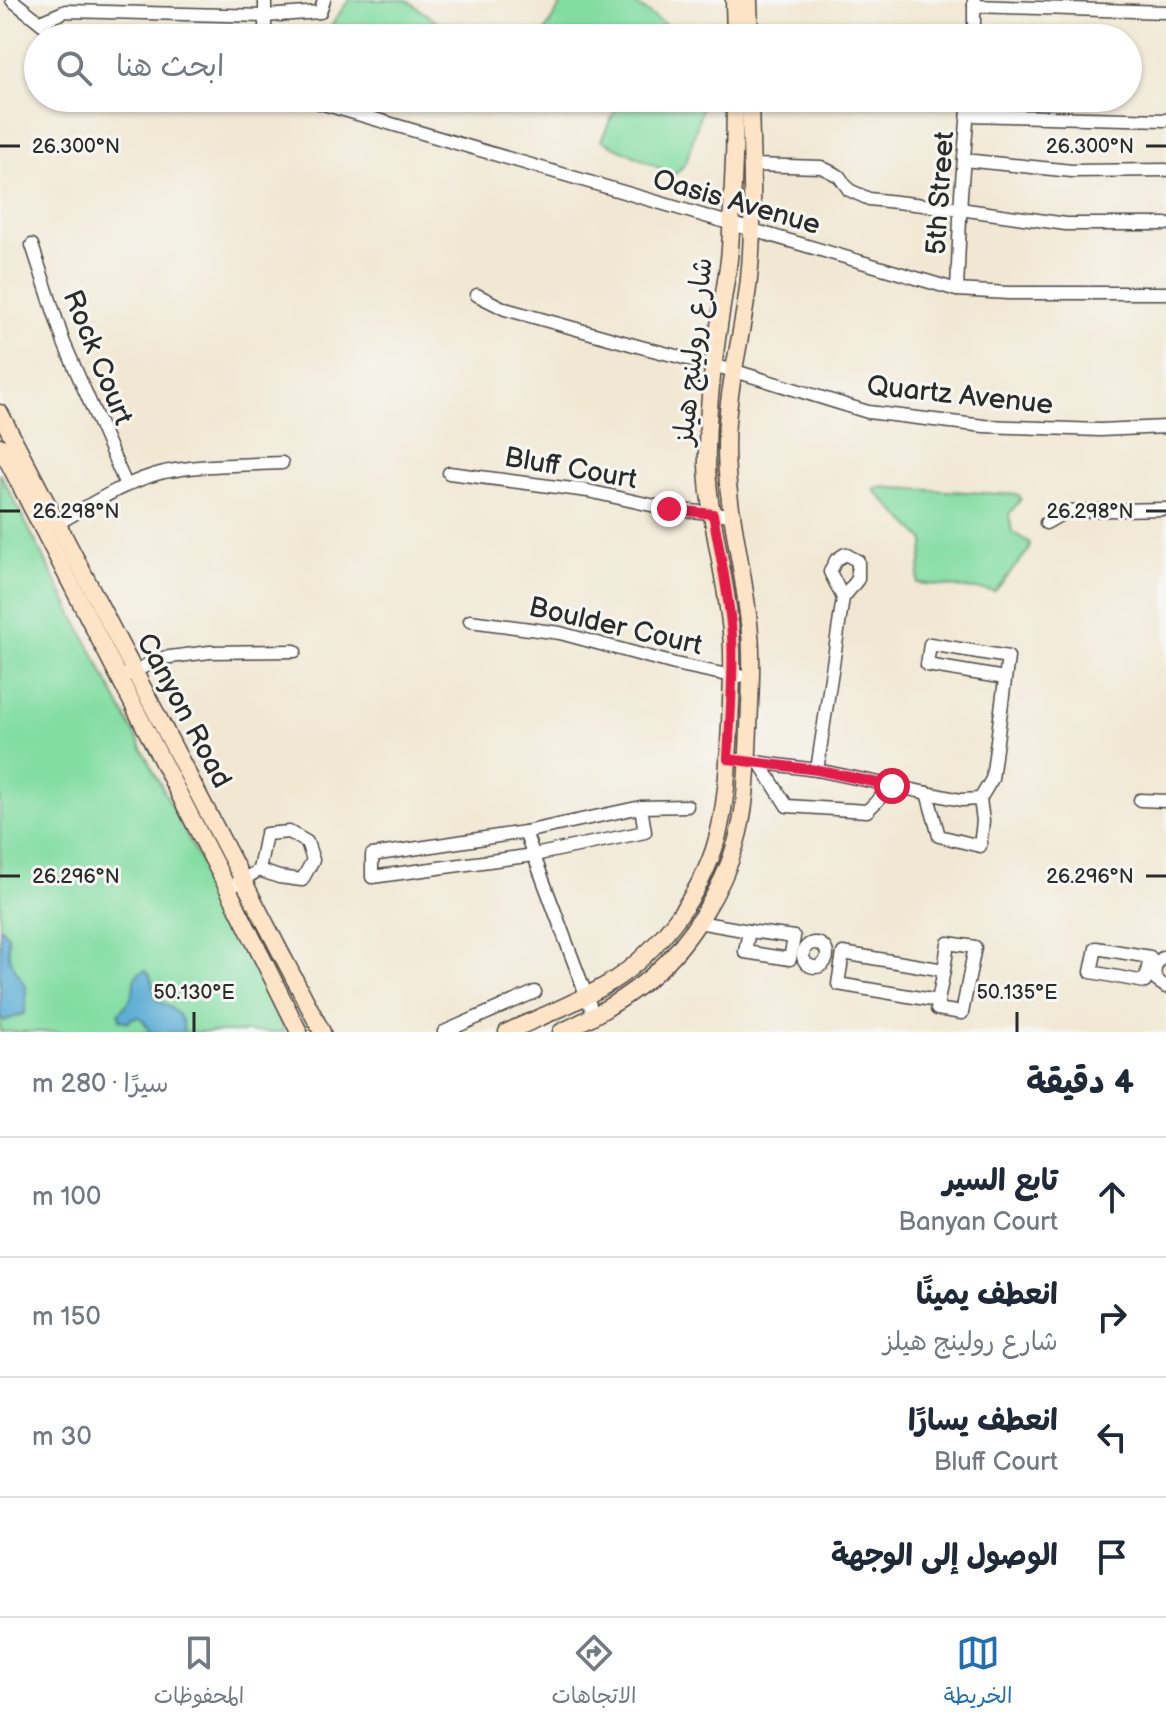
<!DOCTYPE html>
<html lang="ar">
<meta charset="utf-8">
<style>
body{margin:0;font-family:"Balsamiq Sans","Playpen Sans Arabic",sans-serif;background:#f2f2f3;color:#1f2937;direction:rtl}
.stop{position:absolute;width:24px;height:24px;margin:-18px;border:6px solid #e11d48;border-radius:50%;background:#fff}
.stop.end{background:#e11d48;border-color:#fff;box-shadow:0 2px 8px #0008}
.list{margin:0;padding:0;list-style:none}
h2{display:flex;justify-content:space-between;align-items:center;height:104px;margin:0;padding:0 32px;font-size:34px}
h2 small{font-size:26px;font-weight:400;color:#747a83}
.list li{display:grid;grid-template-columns:52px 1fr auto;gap:24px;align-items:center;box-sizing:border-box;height:120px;padding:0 32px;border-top:2px solid #e0e1e3}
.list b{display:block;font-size:30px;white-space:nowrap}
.list p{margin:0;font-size:26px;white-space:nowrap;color:#747a83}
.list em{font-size:26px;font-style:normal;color:#747a83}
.icon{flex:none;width:44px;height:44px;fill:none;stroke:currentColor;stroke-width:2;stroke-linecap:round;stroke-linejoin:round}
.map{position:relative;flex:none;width:1166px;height:1032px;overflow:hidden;direction:ltr}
.search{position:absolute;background:#fff;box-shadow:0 2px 6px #0004;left:24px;right:24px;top:24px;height:88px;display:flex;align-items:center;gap:20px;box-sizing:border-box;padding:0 28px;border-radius:44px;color:#747a83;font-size:30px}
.sheet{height:584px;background:#fff}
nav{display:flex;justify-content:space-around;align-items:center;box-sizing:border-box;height:112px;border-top:2px solid #e0e1e3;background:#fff;font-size:22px;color:#747a83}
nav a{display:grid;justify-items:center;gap:4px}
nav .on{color:#1f6fb2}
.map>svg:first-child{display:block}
.green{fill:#83dda3;stroke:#578467;stroke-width:2}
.water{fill:#5aacd5;stroke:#426c80;stroke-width:2}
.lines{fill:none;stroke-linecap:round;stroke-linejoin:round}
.street-casing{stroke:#494744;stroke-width:15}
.secondary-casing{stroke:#494744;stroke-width:19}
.street{stroke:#fff;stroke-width:12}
.secondary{stroke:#fee4c6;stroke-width:16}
.route{stroke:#e11d48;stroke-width:10}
.ticks{fill:none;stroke:#2b2b2b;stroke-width:3}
.labels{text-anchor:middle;stroke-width:6;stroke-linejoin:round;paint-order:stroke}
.street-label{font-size:28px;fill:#2b2b2b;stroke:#f6f6f2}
.ticks-label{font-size:20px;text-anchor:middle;fill:#2b2b2b;stroke:#f6f6f2;stroke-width:6;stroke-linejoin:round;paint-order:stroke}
</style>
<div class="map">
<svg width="1166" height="1032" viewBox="0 0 1166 1032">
<rect width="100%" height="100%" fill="#f6f6f2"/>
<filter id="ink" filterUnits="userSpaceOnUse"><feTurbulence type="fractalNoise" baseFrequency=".0125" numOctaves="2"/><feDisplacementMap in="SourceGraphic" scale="16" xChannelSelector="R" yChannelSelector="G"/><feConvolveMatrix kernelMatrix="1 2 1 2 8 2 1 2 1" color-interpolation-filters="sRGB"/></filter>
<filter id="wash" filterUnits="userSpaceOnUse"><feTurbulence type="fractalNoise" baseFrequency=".006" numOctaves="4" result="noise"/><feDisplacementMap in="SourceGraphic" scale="32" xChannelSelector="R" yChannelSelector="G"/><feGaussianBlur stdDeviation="1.8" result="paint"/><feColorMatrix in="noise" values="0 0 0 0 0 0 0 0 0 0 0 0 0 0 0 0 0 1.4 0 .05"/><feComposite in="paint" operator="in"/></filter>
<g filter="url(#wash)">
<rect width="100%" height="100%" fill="#f1e8d3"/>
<g class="green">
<polygon points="349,0 407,0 456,36 454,38 322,38"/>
<polygon points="564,0 629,0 669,27 661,38 541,38"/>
<polygon points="621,98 705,98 686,163 674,175 601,140"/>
<polygon points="0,473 217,894 285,1032 0,1032"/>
<polygon points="877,487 1019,495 1021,499 1009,514 1012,532 1030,543 1029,550 995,591 917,583 925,541 874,490"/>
</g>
<g class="water">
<polygon points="0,927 8,936 9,957 26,988 25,1013 4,1021 0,1017"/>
<path d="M145,970L150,975L157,1000C170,1007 186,1015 183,1032H150L143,1020L138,1017L132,1018L129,1022L120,1020L119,1013C123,1008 129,1002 131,997C138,984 127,978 145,970Z"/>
</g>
</g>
<g filter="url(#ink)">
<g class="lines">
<g class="street-casing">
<g id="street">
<polyline points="12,0 60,38"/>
<polyline points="265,0 265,38"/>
<polyline points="974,6 1166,12"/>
<polyline points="40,22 66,11 265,16 320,12 324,0"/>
<polyline points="974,38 974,0"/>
<polyline points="303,98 957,290 1008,293 1166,293"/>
<polyline points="847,98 969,104"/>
<polyline points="968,115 1166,120"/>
<polyline points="964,160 1072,171 1166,170"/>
<polyline points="751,165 821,167 839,176 849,190 869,199 960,209 1066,224 1166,224"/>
<polyline points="32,245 64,343 126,485"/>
<polyline points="957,290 961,194 969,98"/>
<polyline points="477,295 505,309 641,347 735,371 868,412 984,426 1100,430 1166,427"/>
<polyline points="449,473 588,491 669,509 732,515"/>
<path d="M58,523C92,504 126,481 164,472C203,464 243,465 282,463"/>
<polyline points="1046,523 1067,511 1166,509"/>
<polyline points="470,621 560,633 675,664 732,676 740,676"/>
<polyline points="120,678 162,658 210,652 295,651"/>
<polyline points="739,760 817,770 961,800 980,799 992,779 1008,657 930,644 927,665 1005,678"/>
<polyline points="759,762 787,806 867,811 892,786"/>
<polyline points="817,770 843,598 858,579 858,561 845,554 836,560 830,572 843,598"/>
<polyline points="927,793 939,836 980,846 983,821 980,799"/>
<polyline points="1140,800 1166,801"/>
<polyline points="641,807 645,832 534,855 372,877 372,855 525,832 641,807 687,806"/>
<polyline points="525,832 594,1016"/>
<polyline points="228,889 259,870 279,877 302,880 313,860 307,842 289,832 266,834 259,870"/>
<polyline points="698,922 749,931"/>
<polygon points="749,931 794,937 790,959 745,952"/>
<circle cx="815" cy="955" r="12"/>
<polygon points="1096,948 1150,957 1145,982 1091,972"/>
<polygon points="843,953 944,970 938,1001 838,984"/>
<path d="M1166,956C1156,961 1152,969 1156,980L1166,987"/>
<polyline points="938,1001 937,1009 962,1013 975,947 948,943 944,970"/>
<polyline points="444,1032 535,992"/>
</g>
</g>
<g class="secondary-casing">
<g id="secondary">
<polyline points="734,0 735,38"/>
<polyline points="749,0 750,38"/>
<polyline points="0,413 322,1032"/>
<polyline points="0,446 228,889 299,1032"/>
<path d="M507,1032C542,1016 579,1002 611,982C658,952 703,892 717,839C727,802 728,762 730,724C731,694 734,664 731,633C726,571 705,510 707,448C708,387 719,327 728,267C731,248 731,227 732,207C734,171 735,134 735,98"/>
<path d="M561,1032C594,1017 625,999 653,975C689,944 723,889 736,843C747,807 747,767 749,729C750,697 753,665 750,633C745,571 726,509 726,447C726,390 743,335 749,279C755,219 751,158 750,98"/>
</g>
</g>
<use href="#street" class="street"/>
<use href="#secondary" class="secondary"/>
</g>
</g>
<g class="lines" filter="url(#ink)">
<path class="route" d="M669,509L713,514C720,554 729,595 732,635C734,676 730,718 728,759L817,770L892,786"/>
</g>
<path class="ticks" d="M0,146H20M1146,146H1166M0,511H20M1146,511H1166M0,876H20M1146,876H1166M194,1012V1032M1017,1012V1032"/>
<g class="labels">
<g class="street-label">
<text transform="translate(939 193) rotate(-86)" y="10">5th Street</text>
<text transform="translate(737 201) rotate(16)" y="10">Oasis Avenue</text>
<text transform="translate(692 351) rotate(-84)" y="10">شارع رولينج هيلز</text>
<text transform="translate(99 357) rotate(68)" y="10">Rock Court</text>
<text transform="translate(960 394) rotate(6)" y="10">Quartz Avenue</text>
<text transform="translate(571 467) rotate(10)" y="10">Bluff Court</text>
<text transform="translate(616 625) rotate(13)" y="10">Boulder Court</text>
<text transform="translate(185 710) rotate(62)" y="10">Canyon Road</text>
</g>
</g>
<g class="ticks-label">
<text x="76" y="153">26.300°N</text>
<text x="1090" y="153">26.300°N</text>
<text x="76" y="518">26.298°N</text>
<text x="1090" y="518">26.298°N</text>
<text x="76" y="883">26.296°N</text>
<text x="1090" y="883">26.296°N</text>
<text x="194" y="999">50.130°E</text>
<text x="1017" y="999">50.135°E</text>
</g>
</svg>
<div class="stop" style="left:892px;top:786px"></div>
<div class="stop end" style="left:669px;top:509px"></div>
<div class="search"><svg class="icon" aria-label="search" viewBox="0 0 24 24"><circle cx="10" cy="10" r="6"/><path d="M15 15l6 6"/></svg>ابحث هنا</div>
</div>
<section class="sheet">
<h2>4 دقيقة<small>سيرًا · 280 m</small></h2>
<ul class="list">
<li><svg class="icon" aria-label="ahead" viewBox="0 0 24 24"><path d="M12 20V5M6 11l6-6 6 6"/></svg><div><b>تابع السير</b><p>Banyan Court</p></div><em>100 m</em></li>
<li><svg class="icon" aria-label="right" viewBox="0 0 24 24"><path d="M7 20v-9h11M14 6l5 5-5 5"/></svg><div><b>انعطف يمينًا</b><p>شارع رولينج هيلز</p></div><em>150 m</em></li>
<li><svg class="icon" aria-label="left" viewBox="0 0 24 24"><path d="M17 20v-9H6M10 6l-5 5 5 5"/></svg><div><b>انعطف يسارًا</b><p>Bluff Court</p></div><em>30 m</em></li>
<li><svg class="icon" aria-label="arrive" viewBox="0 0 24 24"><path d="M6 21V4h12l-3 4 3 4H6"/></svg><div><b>الوصول إلى الوجهة</b></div></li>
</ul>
</section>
<nav>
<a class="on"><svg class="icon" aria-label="map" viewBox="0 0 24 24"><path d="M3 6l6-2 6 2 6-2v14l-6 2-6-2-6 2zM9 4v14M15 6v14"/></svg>الخريطة</a>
<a><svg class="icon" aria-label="directions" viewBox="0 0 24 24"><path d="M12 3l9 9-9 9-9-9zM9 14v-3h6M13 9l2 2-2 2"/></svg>الاتجاهات</a>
<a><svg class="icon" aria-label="saved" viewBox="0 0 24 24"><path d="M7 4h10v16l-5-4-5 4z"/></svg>المحفوظات</a>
</nav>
